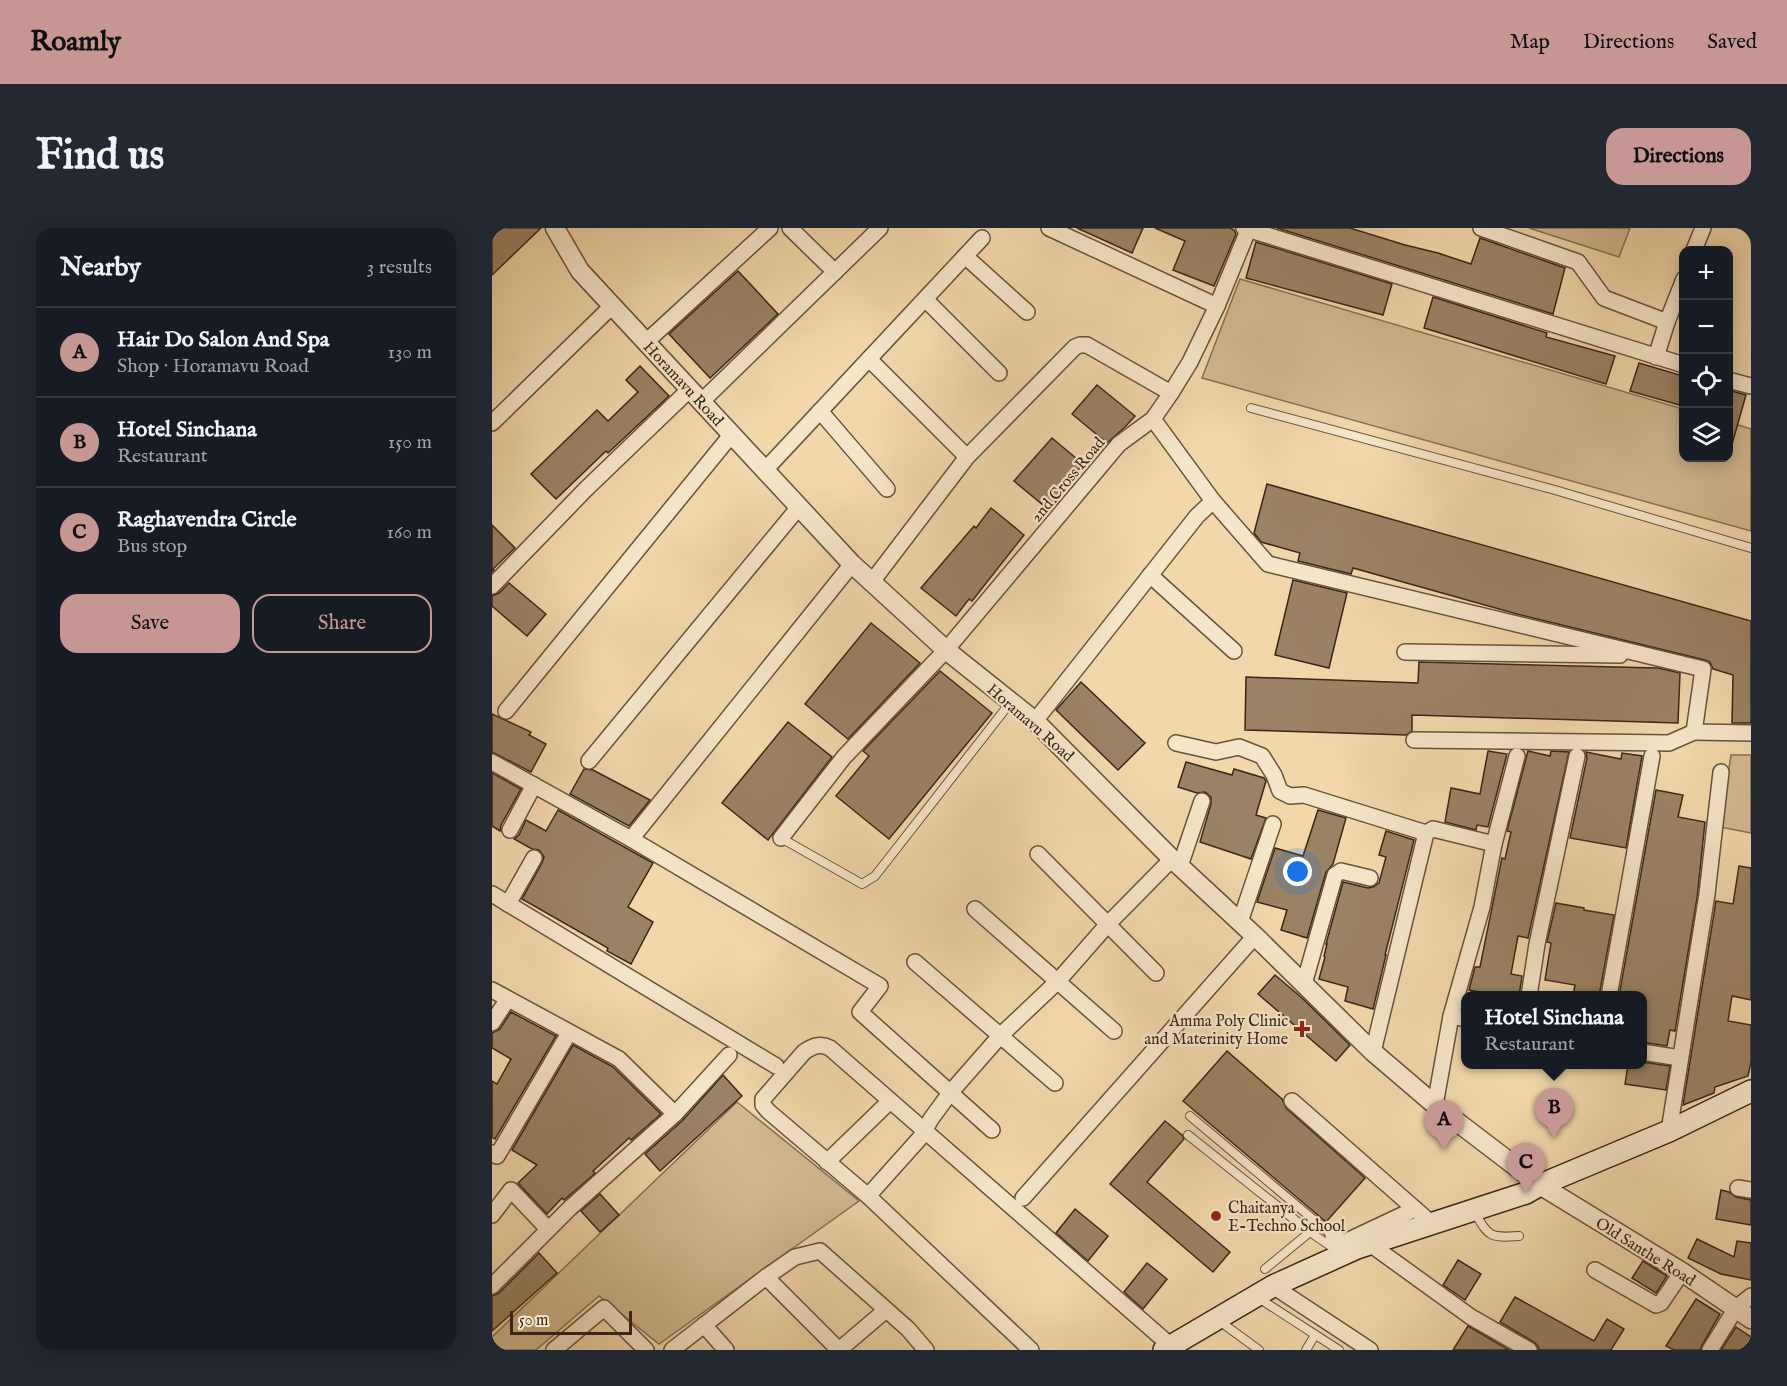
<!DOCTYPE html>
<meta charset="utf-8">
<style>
body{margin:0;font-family:"IM FELL English",serif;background:#242831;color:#f1f3f6}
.controls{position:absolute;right:18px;top:18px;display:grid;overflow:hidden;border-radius:12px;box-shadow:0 3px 15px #0003}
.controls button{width:54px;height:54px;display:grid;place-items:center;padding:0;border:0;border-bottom:2px solid #363941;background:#171b24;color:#f1f3f6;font:30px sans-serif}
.scale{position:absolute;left:18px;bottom:15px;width:122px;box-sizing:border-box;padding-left:6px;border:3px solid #3b2618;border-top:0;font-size:16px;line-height:21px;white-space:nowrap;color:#3b2618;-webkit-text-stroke:4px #f6e5c8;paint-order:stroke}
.you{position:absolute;left:806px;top:644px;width:21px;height:21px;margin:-15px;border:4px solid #fff;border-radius:50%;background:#1a73e8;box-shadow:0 0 0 9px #1a73e833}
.badge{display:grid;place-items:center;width:39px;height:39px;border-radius:50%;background:#c59692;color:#111;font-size:20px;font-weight:700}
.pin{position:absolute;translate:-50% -50px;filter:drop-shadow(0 2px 3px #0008)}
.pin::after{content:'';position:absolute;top:32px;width:21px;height:18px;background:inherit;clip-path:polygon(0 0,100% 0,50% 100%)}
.popup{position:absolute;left:969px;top:763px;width:186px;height:78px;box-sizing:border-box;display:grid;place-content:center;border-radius:12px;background:#171b24;filter:drop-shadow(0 2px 4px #0005);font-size:20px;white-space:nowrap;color:#9ea1a6}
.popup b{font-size:22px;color:#f1f3f6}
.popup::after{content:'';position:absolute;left:50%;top:100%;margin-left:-12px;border:12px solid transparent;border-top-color:#171b24}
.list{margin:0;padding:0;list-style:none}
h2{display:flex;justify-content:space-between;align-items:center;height:78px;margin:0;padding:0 24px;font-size:26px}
h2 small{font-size:20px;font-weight:400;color:#9ea1a6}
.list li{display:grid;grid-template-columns:39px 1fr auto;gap:18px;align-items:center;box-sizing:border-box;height:90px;padding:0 24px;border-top:2px solid #363941}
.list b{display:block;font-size:22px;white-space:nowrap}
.list p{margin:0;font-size:20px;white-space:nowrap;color:#9ea1a6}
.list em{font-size:20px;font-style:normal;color:#9ea1a6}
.actions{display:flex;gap:12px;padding:18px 24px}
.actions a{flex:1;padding:14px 0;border:2px solid #c59692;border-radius:18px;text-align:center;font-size:21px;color:#c59692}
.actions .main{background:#c59692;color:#111}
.icon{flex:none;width:33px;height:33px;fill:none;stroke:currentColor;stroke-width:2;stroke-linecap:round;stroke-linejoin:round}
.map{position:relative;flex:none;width:1259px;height:1122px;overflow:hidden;border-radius:18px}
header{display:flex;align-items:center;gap:36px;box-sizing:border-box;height:84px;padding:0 30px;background:#c59692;color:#111}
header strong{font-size:28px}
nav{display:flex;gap:33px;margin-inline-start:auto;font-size:21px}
.intro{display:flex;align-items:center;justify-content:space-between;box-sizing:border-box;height:144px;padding:0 36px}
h1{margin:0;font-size:42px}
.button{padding:15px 27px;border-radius:18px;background:#c59692;color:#111;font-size:21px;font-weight:700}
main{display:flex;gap:36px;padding:0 36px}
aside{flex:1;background:#171b24;border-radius:18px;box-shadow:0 3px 15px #0003}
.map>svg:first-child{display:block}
.green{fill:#d2b991;stroke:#867054;stroke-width:1.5}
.building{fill:#9a8264;stroke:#3b2618;stroke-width:1.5}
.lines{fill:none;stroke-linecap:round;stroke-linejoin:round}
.service-casing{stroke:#68523c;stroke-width:10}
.minor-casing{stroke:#68523c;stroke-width:18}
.tertiary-casing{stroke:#68523c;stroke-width:21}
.secondary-casing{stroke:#3b2618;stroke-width:24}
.service{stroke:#f6e5c8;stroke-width:8}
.minor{stroke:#f6e5c8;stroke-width:15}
.tertiary{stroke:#f6e5c8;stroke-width:18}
.secondary{stroke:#f6e5c8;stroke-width:21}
.poi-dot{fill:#8f2418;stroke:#f6e5c8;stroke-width:2}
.labels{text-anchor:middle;stroke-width:4.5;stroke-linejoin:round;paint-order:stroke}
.street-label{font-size:16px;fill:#3b2618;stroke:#f6e5c8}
.poi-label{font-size:16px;fill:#3b2618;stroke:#f6e5c8;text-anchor:end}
</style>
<header>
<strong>Roamly</strong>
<nav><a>Map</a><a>Directions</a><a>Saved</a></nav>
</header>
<div class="intro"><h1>Find us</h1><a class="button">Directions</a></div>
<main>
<aside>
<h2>Nearby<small>3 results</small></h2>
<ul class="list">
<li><span class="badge">A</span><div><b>Hair Do Salon And Spa</b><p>Shop · Horamavu Road</p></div><em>130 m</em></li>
<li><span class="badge">B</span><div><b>Hotel Sinchana</b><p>Restaurant</p></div><em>150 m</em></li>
<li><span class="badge">C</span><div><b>Raghavendra Circle</b><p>Bus stop</p></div><em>160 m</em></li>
</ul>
<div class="actions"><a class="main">Save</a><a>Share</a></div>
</aside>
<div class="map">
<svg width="1259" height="1122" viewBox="0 0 1259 1122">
<rect width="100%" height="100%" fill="#f1d7aa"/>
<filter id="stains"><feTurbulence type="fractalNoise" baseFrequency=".00333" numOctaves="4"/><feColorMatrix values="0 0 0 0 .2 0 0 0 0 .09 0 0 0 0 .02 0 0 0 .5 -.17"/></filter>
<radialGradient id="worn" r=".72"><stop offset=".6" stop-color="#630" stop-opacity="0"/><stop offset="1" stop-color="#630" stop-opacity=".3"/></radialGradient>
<g class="green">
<polygon points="1037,0 1138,0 1127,29"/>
<polygon points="748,51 1191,181 1192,230 1236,230 1237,194 1259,201 1259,303 710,150"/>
<polygon points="1239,527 1259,527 1259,605 1228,599"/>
<polygon points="245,874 367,973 167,1116 107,1068 44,1122 0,1122 0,1109"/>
</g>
<g class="building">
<polygon points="0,0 49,0 0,47"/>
<polygon points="585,0 651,0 640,25"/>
<polygon points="663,0 738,0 742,2 744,6 722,58 681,42 693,13"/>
<polygon points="785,0 858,0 913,17 946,25 979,36 988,10 1073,40 1061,86"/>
<polygon points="764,14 900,56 891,87 754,50"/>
<polygon points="246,43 286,86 218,150 177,106"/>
<polygon points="941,69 1055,105 1054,109 1123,128 1114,156 932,100"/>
<polygon points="1147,135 1191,148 1191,178 1138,163"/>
<polygon points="148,138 177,168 116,225 114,223 64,271 39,246 105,182 116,193 146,164 134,152"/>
<polygon points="605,157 643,188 633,199 615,215 580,186"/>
<polygon points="1236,162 1254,167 1240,216 1236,215"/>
<polygon points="560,210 591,236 574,257 576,259 557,282 522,253"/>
<polygon points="775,256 1259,393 1259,495 1240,495 1241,447 1221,441 1218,434 1213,432 1025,386 861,340 859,346 806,333 808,325 769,314 762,305"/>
<polygon points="499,280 532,307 480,373 477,371 464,388 429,360 482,298 484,300"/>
<polygon points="0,297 23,320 1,341 2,342 0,344"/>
<polygon points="801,352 855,365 837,440 783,427"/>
<polygon points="17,355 54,386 35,408 0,378 0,368 7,365"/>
<polygon points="379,395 428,435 356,511 313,476"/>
<polygon points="927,434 1166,440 1188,445 1186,495 920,487 920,503 914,507 753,502 754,449 926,455"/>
<polygon points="448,443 500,485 397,611 344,568 377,528 371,523"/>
<polygon points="589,454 653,515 626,542 564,482"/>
<polygon points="0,486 39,504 37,507 54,516 39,544 0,524"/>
<polygon points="296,494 340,529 276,612 230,575"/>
<polygon points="996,523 1015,526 996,599 985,597 984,602 953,594 959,560 988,566"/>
<polygon points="1036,523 1058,528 1059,523 1077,524 1036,710 1026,708 1019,746 1030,748 1027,768 1007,768 977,762 983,739 988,739 1010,630 1013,631 1019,604 1015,603"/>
<polygon points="1094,524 1129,531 1130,525 1150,528 1134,620 1078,610 1095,530"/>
<polygon points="694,534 740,547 742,541 772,550 774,553 764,587 774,590 759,631 708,614 719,576 719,569 713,564 705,565 686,559"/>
<polygon points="92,541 101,542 158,572 137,598 78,566"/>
<polygon points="0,545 29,561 9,597 8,603 0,598"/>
<polygon points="1164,562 1191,567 1186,589 1213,594 1205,670 1183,803 1178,802 1175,818 1150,814 1150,768 1127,768"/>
<polygon points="66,582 161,635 136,679 161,694 139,736 115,723 116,720 30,671 50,635 52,629 47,622 40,621 22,611 27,607 34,592 54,603"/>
<polygon points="826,582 854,590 841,636 834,644 815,710 789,702 795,682 765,674 783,620 811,628"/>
<polygon points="894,603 922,612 893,727 894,727 881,781 853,773 856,759 827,751 833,729 832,728 835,716 834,716 851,654 876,660 881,659 887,655 894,629 887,627"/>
<polygon points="1247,638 1259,640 1259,772 1240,768 1236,793 1259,797 1259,834 1256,848 1223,859 1222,865 1191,877 1224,673 1241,676"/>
<polygon points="1064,675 1092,680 1092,682 1122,687 1107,768 1081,768 1083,757 1053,752 1059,715 1055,714"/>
<polygon points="783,747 810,770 858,817 844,833 766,766"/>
<polygon points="19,784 64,808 3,911 0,909 0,853 5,856 19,831 0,820 0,805 8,801"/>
<polygon points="81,817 121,839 169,886 139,912 137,910 101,943 103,945 100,948 72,972 70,970 55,986 26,955 45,937 20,922"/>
<polygon points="735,823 790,871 794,880 873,950 834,994 691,873"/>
<polygon points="1150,834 1178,838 1174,862 1133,856 1136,837 1150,837"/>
<polygon points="231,847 250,868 168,943 153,926 190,893"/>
<polygon points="673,893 690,907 692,911 655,954 738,1024 721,1044 618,956"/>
<polygon points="1229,962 1237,964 1244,969 1259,972 1259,997 1224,991"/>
<polygon points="108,966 127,987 108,1004 89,983"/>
<polygon points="583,981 616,1008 596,1033 564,1005"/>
<polygon points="1205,1011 1242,1029 1245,1013 1259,1015 1259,1052 1229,1046 1196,1030"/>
<polygon points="47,1025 65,1045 0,1103 0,1068 7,1065"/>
<polygon points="966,1032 989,1046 973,1072 951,1057"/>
<polygon points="1151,1033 1175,1048 1164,1065 1140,1050"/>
<polygon points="655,1035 675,1051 651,1081 632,1064"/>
<polygon points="1023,1069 1102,1113 1115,1091 1132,1101 1119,1122 1047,1122 1046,1118 1042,1114 1008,1094"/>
<polygon points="1204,1071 1228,1086 1210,1117 1208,1122 1182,1122 1174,1118"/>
<polygon points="976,1098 1017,1122 961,1122"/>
<polygon points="1244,1099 1259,1109 1259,1122 1229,1122"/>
</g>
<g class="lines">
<g class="service-casing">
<g id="service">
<polyline points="759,180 1063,262 1259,320"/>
<polyline points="289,610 370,656 383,648 518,475"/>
<polyline points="698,888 841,1008"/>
<polyline points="696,907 818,1004 847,1024"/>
<path d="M982,983C997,1009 997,1010 1027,1008"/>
<polyline points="773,1041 818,1004"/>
<polyline points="765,1069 847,1122"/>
<polyline points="726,1092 767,1122"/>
<polyline points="814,1122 823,1107"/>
</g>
</g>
<g class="minor-casing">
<g id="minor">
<polyline points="298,0 343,44"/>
<polyline points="557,0 725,78"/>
<polyline points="752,0 1192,137"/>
<polyline points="989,0 1086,34 1112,70 1175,94 1164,129"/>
<polyline points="1202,22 1211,0"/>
<polyline points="473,28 535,84"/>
<polyline points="433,71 507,145"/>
<polyline points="1175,94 1192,51"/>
<polyline points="154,114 278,0"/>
<polyline points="377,131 475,229"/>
<polyline points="1236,152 1259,158"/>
<polyline points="209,174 388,0"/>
<polyline points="328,183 395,261"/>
<polyline points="661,191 721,273"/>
<polyline points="0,195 120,78"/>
<polyline points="273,242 490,10"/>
<polyline points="658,347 742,423"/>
<polyline points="379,355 475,229 583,119 588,117 595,117 679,165"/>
<polyline points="0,358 94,261 197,162"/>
<polyline points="913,424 1128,427"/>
<polyline points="14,483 240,206"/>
<polyline points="543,493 705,288 721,273 776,336 1211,441 1202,504 1259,505"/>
<polyline points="922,512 1177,515 1202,504"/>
<polyline points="684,515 724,524 747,519 770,528 782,547 788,563 798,568 812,567 934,605"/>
<polyline points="97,533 307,279"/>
<polyline points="0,534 139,611 388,758 368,784 500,902"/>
<polyline points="18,602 42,557"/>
<polyline points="289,610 352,529 454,422 627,216 661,191 679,165 698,134 725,78 757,0"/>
<polyline points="139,611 360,336"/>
<polyline points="546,626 664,745"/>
<polyline points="688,638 710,573"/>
<polyline points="0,666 284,838"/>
<polyline points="16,676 42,630"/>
<polyline points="483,681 622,803"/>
<polyline points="748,694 781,596"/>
<polyline points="423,734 563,855"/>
<polyline points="812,756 843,647 849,643 878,650"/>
<polyline points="0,762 127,831 183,886"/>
<polyline points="1037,768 1045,716 1085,528"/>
<polyline points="1117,768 1160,528"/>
<polyline points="959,788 974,791"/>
<polyline points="0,795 16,771"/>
<polyline points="881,824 934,605 941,601 1002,616"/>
<polyline points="1150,824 1188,830"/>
<polyline points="800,873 939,995"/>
<polyline points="943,877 959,788 990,679 1002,616 1025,528"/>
<polyline points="1177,903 1215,666 1229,544"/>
<polyline points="0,925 5,928 77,805"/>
<polyline points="335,934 398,873"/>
<polyline points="1246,960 1259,962"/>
<polyline points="376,968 428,910 439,891 458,865 508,808 566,753 616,696 680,631"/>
<polyline points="531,970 763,708"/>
<polyline points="0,987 19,962 56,1001"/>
<polyline points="841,1008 849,1013 855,1013 923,981"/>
<polyline points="878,1016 979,1089 1037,1122"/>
<polyline points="1103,1042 1164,1077 1169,1075 1190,1044"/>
<polyline points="274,1049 347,1122"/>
<polyline points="0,1058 78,980 183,886 237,827"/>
<polyline points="781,1058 878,1122"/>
<polyline points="212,1097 234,1122"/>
<polyline points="62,1122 112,1080 154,1122"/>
<polyline points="180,1122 274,1049 303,1029 328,1023 416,1101 434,1122"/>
<polyline points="347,1122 394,1082"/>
<path d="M539,1122L376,968L276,883L271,877V871L312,824C321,818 328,815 338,820L679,1118"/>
<polyline points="1218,1122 1244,1080 1259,1068"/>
</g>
</g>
<g class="tertiary-casing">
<polyline id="tertiary" points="63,0 88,43 360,336 454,422 543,493 680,631 763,708 881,824 943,877 1048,957 1190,1044 1259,1091"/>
</g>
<g class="secondary-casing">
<polyline id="secondary" points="672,1122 781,1058 865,1020 1034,965 1048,957 1177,903 1259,863"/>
</g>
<use href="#service" class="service"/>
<use href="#minor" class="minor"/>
<use href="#tertiary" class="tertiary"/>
<use href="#secondary" class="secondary"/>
</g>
<g class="poi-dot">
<path d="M807 792h6v6h6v6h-6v6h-6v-6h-6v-6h6z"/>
<circle cx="724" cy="988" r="6"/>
</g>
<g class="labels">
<g class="street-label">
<text transform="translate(192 155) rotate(47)" y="6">Horamavu Road</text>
<text transform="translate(575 251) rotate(-50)" y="6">2nd Cross Road</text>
<text transform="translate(539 494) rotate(41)" y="6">Horamavu Road</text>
<text transform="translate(1154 1023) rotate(32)" y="6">Old Santhe Road</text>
</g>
<g class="poi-label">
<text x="796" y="798">Amma Poly Clinic<tspan x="796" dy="18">and Materinity Home</tspan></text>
<text x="736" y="985" text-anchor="start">Chaitanya<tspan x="736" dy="18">E-Techno School</tspan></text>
</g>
</g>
<rect width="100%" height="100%" filter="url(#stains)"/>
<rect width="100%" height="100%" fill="url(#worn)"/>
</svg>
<div class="controls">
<button>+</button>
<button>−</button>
<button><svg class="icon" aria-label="locate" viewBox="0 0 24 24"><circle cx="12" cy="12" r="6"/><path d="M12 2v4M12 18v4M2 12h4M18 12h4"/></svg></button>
<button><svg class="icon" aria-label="layers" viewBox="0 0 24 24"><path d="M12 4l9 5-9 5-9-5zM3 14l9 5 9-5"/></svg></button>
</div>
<div class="scale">50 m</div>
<div class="you"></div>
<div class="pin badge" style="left:952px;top:922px">A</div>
<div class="pin badge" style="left:1062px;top:910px">B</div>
<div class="popup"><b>Hotel Sinchana</b>Restaurant</div>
<div class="pin badge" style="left:1034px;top:965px">C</div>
</div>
</main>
